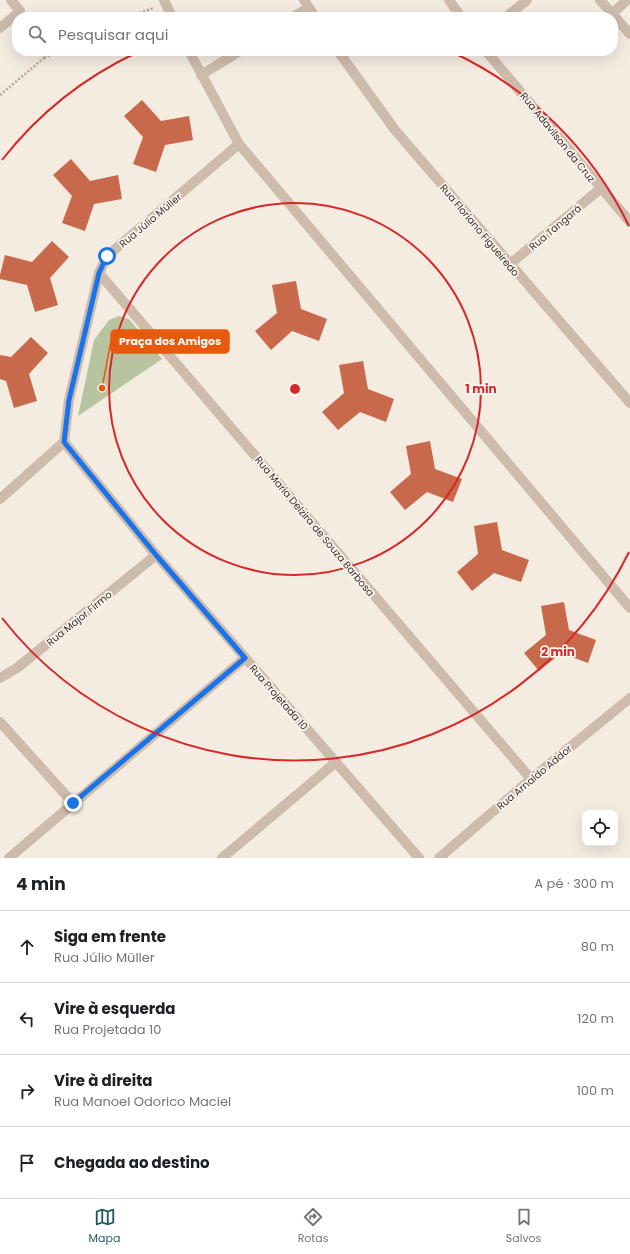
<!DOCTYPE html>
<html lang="pt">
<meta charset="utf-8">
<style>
body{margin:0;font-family:Poppins,sans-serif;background:#f6f6f6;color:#202124}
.controls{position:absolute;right:12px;bottom:12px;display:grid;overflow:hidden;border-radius:8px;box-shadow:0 4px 16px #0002}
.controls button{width:36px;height:36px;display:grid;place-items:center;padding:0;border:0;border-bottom:1px solid #e0e0e0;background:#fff;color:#202124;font:20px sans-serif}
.stop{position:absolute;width:12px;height:12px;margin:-9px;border:3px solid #1a73e8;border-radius:50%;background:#fff}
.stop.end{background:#1a73e8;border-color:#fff;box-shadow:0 1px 4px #0008}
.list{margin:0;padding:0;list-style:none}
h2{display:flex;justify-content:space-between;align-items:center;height:52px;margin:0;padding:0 16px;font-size:17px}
h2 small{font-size:13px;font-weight:400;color:#757577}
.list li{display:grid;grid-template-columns:26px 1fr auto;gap:12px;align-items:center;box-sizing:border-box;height:72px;padding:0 16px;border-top:1px solid #e0e0e0}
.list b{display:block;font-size:15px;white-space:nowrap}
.list p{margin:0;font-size:13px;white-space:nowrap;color:#757577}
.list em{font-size:13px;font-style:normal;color:#757577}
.icon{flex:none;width:22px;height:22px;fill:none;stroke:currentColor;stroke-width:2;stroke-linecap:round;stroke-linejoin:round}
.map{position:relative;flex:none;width:630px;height:858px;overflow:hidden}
.search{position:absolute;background:#fff;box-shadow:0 4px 16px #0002;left:12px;right:12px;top:12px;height:44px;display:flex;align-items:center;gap:10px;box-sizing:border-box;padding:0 14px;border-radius:16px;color:#757577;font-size:15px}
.sheet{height:340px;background:#fff}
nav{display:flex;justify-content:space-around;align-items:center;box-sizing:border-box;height:56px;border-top:1px solid #e0e0e0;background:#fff;font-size:11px;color:#757577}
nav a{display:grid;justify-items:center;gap:2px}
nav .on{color:#1f5a5e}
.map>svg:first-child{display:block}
.green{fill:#b8c4a0}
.building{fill:#c8694b}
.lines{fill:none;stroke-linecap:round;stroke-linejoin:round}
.path{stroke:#b9a596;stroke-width:2.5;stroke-dasharray:2 2;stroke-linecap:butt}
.minor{stroke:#cdbbac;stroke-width:10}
.route{stroke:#1a73e8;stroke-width:5}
.ring{fill:none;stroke:#d62828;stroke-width:2}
.labels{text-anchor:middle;stroke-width:3.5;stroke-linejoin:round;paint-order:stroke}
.street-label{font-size:10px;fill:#3b302b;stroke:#fbf5ee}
.centre{fill:#d62828;stroke:#fbf5ee;stroke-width:2}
.ring-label{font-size:12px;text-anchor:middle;font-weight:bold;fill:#d62828;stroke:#fbf5ee;stroke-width:3.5;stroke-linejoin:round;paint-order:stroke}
.leader{fill:none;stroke:#e8590c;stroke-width:1.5}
.callout-dot{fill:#e8590c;stroke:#fbf5ee;stroke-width:1.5}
.callout{fill:#e8590c;stroke:#e8590c;stroke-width:1.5}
.callout-label{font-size:11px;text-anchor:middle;font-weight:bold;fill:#fff}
</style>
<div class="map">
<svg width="630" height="858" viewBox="0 0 630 858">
<rect width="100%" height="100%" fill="#f4ebe1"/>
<polygon class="green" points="119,316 129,319 162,359 78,416 94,340 109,320"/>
<g class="building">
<polygon points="142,100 161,121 189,116 193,140 165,145 156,172 133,164 143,137 124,116"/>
<polygon points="71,159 90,181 118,175 122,199 94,204 85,231 62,223 72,196 53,175"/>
<polygon points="52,241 69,257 50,278 58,305 35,312 27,285 0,279 0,275 5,255 32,262"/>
<polygon points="296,281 301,309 327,319 319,341 292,331 271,350 255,331 277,313 272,285"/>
<polygon points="31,337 48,353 29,374 37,401 14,408 6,381 0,379 0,355 11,357"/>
<polygon points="363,361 368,389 394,399 386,422 360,412 338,430 322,412 344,393 339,365"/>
<polygon points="430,441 435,469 462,479 453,502 427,492 405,510 390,492 411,474 406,446"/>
<polygon points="497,522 502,550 529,560 521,582 494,573 472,591 457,572 478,554 474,526"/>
<polygon points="564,602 569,630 596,640 588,663 561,653 539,671 524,653 546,635 541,606"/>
</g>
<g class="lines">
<g class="path">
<polyline points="128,17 154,8"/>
<polyline points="44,58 59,51"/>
<polyline points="0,95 44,58 40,51"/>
</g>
<g class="minor">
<polyline points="164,0 172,17"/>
<polyline points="304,0 315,17"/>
<polyline points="449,0 461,17"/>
<polyline points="600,0 630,34"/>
<polyline points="613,13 627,0"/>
<polyline points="293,17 308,8"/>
<polyline points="506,17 527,0"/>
<polyline points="0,28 20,11 11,0"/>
<polyline points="189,51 239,144 630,608"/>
<polyline points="338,51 395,130 630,403"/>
<polyline points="486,51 630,222"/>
<polyline points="201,75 240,51"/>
<polyline points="509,265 600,189"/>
<polyline points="99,273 531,779"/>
<polyline points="64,442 156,555 419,858"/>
<polyline points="0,499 64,442 69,400 99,273 107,256 239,144"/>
<polyline points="0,678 17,668 156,555"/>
<polyline points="0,722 73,803"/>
<polyline points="9,858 245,658"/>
<polyline points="222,858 335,763"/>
<polyline points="439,858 531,779 630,698"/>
</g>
</g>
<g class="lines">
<polyline class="route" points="73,803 245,658 156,555 64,442 69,400 99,273 107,256"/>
</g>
<g class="ring">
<circle cx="295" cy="389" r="186"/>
<path d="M629 552A372 372 0 0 1 2 618M2 160A372 372 0 0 1 138 52M452 52A372 372 0 0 1 629 226"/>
</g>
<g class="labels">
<g class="street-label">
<text transform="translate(558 137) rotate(51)" y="4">Rua Adavilson da Cruz</text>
<text transform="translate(150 220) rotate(-40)" y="4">Rua Júlio Müller</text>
<text transform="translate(555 227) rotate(-40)" y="4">Rua Tangará</text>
<text transform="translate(480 230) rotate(50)" y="4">Rua Floriano Figueiredo</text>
<text transform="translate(315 526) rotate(50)" y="4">Rua Maria Delzira de Souza Barbosa</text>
<text transform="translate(79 618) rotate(-39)" y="4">Rua Major Firmo</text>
<text transform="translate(279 697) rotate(49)" y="4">Rua Projetada 10</text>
<text transform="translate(534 777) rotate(-40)" y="4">Rua Arnaldo Addor</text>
</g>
</g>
<circle cx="295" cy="389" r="6" class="centre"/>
<g class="ring-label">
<text x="481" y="393">1 min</text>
<text x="558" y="656">2 min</text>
</g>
<path class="leader" d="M102 388L111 341"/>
<circle class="callout-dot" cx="102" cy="388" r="4"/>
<rect class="callout" x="111" y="330" width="118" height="23" rx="4"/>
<g class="callout-label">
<text x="170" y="345">Praça dos Amigos</text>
</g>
</svg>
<div class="controls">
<button><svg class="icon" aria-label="locate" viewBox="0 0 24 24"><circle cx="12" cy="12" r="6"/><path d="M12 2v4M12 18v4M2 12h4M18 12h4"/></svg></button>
</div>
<div class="stop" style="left:107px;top:256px"></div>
<div class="stop end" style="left:73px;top:803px"></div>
<div class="search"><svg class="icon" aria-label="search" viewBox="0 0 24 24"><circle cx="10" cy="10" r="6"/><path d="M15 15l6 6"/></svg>Pesquisar aqui</div>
</div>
<section class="sheet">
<h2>4 min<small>A pé · 300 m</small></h2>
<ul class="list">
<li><svg class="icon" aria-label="ahead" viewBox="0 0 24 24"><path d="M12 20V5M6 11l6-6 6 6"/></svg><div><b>Siga em frente</b><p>Rua Júlio Müller</p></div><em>80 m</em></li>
<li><svg class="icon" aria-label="left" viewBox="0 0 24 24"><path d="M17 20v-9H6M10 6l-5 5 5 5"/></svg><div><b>Vire à esquerda</b><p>Rua Projetada 10</p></div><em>120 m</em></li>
<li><svg class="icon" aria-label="right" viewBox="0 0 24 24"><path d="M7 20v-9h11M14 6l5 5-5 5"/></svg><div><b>Vire à direita</b><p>Rua Manoel Odorico Maciel</p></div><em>100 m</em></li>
<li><svg class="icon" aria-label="arrive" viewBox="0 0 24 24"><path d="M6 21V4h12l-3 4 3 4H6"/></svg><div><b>Chegada ao destino</b></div></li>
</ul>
</section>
<nav>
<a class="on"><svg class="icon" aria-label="map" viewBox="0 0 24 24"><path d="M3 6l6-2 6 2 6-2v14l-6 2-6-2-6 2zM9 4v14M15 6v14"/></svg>Mapa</a>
<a><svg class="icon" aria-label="directions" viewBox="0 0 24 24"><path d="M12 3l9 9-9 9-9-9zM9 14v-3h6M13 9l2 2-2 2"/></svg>Rotas</a>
<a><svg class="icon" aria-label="saved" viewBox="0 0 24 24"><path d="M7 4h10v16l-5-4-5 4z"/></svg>Salvos</a>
</nav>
